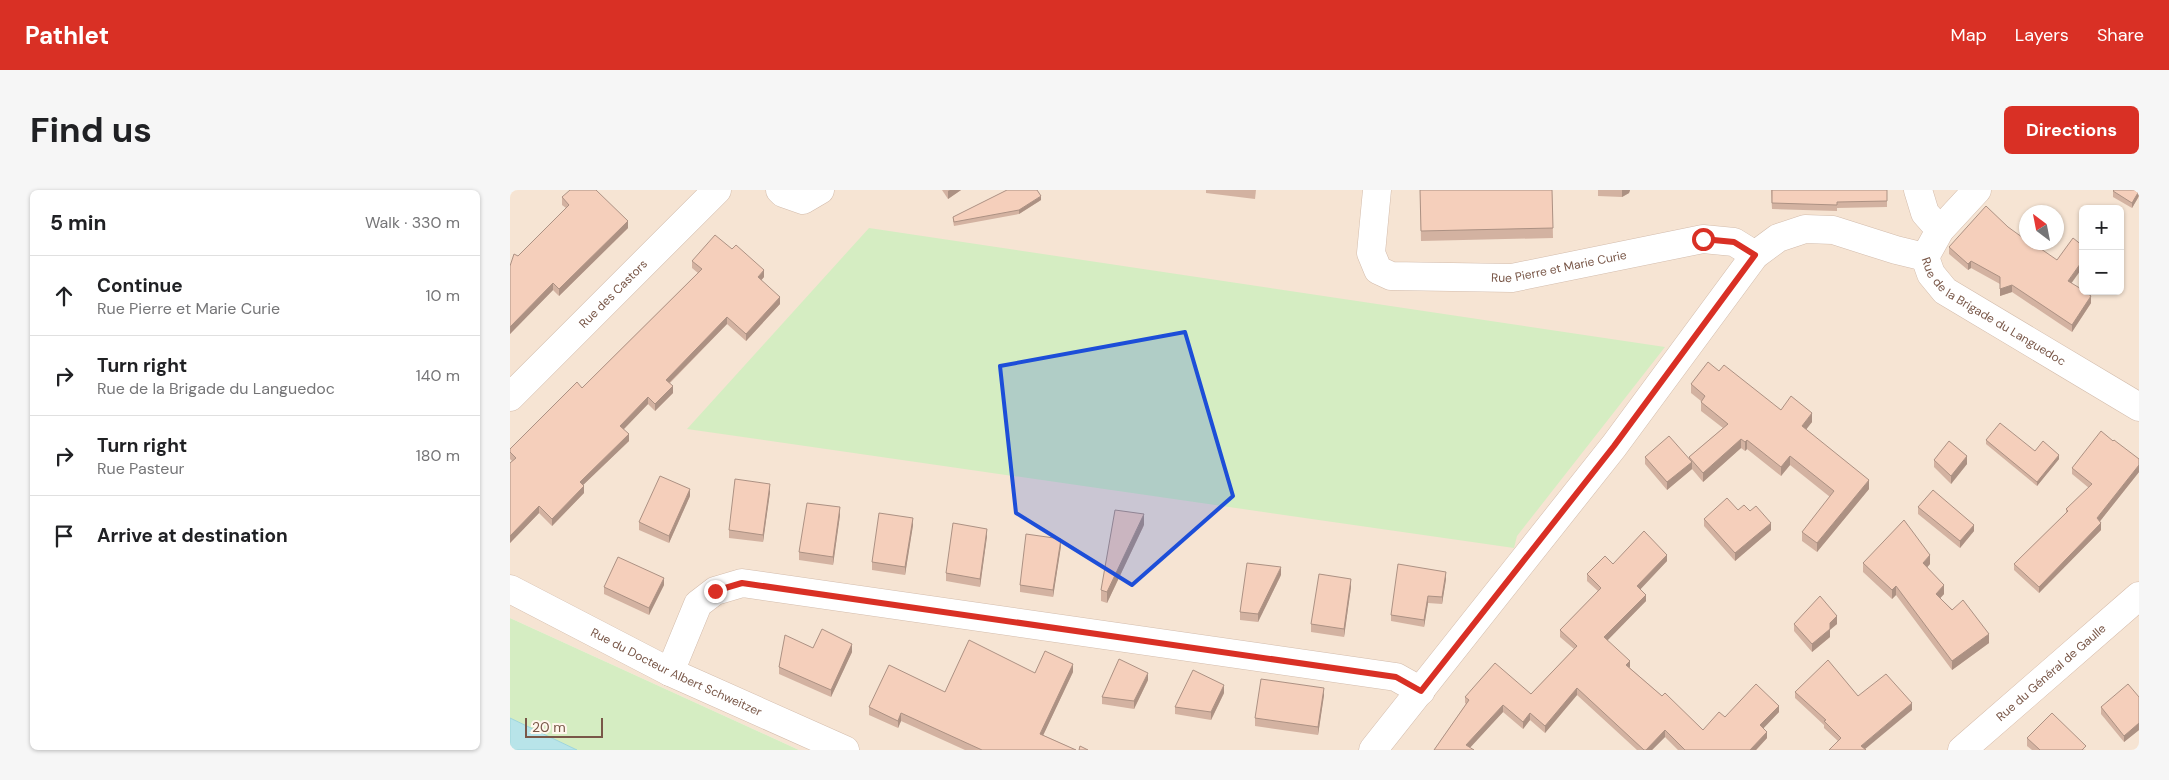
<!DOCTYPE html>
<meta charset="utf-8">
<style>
body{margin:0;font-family:"DM Sans",sans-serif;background:#f6f6f6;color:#202124}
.controls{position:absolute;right:15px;top:15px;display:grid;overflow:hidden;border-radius:8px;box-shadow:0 1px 4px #0004}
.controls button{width:45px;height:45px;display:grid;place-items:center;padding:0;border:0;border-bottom:1px solid #e0e0e0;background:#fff;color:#202124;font:25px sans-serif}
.compass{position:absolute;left:1509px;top:15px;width:45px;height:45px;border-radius:50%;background:#fff;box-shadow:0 1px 4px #0004;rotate:328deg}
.scale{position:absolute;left:15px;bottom:12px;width:78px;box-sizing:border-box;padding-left:5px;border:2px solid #795748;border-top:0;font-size:14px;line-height:18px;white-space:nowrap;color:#795748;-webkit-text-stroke:4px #fff7ed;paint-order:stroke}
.stop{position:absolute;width:15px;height:15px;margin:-11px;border:4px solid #d93025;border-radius:50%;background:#fff}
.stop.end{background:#d93025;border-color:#fff;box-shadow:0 1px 5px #0008}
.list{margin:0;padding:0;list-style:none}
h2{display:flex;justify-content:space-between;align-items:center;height:65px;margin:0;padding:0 20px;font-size:21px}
h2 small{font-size:16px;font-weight:400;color:#757577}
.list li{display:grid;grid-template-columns:32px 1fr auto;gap:15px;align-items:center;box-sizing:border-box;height:80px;padding:0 20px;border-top:1px solid #e0e0e0}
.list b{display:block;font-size:19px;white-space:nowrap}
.list p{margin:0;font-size:16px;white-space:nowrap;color:#757577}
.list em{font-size:16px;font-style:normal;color:#757577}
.icon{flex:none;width:28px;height:28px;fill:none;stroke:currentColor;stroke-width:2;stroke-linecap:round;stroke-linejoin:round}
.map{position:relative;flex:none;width:1629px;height:560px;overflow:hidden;border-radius:8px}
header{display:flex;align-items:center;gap:30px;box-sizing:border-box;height:70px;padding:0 25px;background:#d93025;color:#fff}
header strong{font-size:24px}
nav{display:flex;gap:28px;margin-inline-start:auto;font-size:18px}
.intro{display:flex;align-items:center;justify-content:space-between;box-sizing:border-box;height:120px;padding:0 30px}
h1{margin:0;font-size:35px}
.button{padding:12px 22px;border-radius:8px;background:#d93025;color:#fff;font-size:18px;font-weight:700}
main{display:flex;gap:30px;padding:0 30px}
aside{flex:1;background:#fff;border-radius:8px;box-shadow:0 1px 4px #0004}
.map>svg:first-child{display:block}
.residential{fill:#f6e4d3;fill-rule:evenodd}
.green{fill:#d5edc2}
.water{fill:#b8e4e9;stroke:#9dd5dc}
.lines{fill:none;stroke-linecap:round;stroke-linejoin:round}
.street-casing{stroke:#d3bcac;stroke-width:29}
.secondary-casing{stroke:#d6bbaa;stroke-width:29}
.street{stroke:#fff;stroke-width:28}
.secondary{stroke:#fff;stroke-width:28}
.wall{fill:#d3b2a1}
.shaded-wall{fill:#ac9183}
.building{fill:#f5cfbb;stroke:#ac9183}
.route{stroke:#d93025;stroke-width:6}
.marked{fill:#1d4ed8;fill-opacity:0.2;stroke:#1d4ed8;stroke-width:4;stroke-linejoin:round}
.labels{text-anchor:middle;stroke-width:4.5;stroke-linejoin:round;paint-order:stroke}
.street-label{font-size:12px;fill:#795748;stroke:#fff7ed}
</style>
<header>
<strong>Pathlet</strong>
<nav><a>Map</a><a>Layers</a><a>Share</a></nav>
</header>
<div class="intro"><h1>Find us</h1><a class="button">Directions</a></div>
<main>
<aside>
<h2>5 min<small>Walk · 330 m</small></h2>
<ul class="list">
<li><svg class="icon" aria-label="ahead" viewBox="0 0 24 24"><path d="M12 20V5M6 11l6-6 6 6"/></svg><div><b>Continue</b><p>Rue Pierre et Marie Curie</p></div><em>10 m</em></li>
<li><svg class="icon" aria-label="right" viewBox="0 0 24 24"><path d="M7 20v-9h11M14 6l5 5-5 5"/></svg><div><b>Turn right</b><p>Rue de la Brigade du Languedoc</p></div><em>140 m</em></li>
<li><svg class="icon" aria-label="right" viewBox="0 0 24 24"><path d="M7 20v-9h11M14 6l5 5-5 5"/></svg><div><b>Turn right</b><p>Rue Pasteur</p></div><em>180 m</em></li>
<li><svg class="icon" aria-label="arrive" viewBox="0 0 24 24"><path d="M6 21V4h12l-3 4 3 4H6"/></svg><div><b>Arrive at destination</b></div></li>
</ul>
</aside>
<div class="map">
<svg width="1629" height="560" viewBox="0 0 1629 560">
<rect width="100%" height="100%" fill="#fef3e5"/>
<path class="residential" d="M0,0H1629V560H289L0,428ZM1573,19H1610V101H1573ZM1516,22H1546V52H1516Z"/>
<g class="green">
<polygon points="359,38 1155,157 1007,346 1004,358 177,239"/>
<polygon points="0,428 289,560 67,560 0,528"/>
</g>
<polygon class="water" points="0,528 67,560 0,560"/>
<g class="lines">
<g class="street-casing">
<g id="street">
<polyline points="270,0 273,3 293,10 310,0"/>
<path id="s1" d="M867,0L861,63L868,80L881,86L1002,88L1193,49L1224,52L1245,65"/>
<polyline points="1408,0 1415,23 1430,40"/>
<path id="s2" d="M1415,67L1421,84L1435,101L1629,217"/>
<polyline points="1415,67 1430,40 1467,0"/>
<path id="s3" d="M0,207L207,0"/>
<path id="s4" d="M0,399L160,482L335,560"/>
<polyline points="160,482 188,414 205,401 232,393 886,487 911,501"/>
<polyline points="863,560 1104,256 1245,65 1268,48 1295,39 1323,40 1386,60 1415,67"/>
</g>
</g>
<g class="secondary-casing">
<g id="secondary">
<path id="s5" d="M1452,560L1629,406"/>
</g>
</g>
<use href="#street" class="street"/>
<use href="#secondary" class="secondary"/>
</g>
<g class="wall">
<polygon points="432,0 451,0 438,9"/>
<polygon points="696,0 746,0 745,9 696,3"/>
<polygon points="910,0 1042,0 1043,48 911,51"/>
<polygon points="1088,0 1120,0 1119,3 1112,7 1088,6"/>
<polygon points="1261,0 1377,0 1377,17 1327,18 1327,21 1262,19"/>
<polygon points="1629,0 1629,6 1622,18 1603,7 1603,1"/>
<polygon points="52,7 118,38 49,106 43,100 0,144 0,76 56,18 52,15"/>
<polygon points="531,10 509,24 444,36 443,31 443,27"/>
<polygon points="1498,37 1562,93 1581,113 1562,142 1502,102 1490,106 1490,94 1461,78 1458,80 1439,64 1439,57"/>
<polygon points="182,71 254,87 251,90 270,114 236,151 217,134 160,193 163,203 145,221 138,214 114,239 119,251 73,295 74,303 42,336 29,323 0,353 0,273 2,271 0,269 0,259 72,198 188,83 182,78"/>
<polygon points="1209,181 1271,220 1302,232 1296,239 1359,299 1307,362 1292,351 1292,342 1320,307 1280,275 1271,286 1237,259 1235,261 1231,258 1193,292 1182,279 1157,300 1135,274 1135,267 1179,269 1179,267 1213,238 1191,221 1191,211 1181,203 1181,194"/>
<polygon points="1476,250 1549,269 1527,296 1476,254"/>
<polygon points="1603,251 1629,269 1629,282 1590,331 1591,340 1529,403 1504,380 1504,374 1556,323 1556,319 1579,298 1562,284 1562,278"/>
<polygon points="1424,270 1457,274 1441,294 1424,277"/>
<polygon points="260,302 253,352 219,348 219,340"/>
<polygon points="180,306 159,353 129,340 129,332"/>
<polygon points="1408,317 1464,341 1450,358 1408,324"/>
<polygon points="1228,320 1240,321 1261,340 1225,371 1194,336 1194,329"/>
<polygon points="330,325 323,375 289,370 289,362"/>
<polygon points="403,335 395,385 362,380 362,372"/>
<polygon points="634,335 597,413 591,411 591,400"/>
<polygon points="477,346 470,397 436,391 436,383"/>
<polygon points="551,356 543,407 510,402 510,395"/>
<polygon points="1157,371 1130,399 1136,411 1097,450 1120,478 1152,506 1193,540 1215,527 1269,522 1253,538 1257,548 1246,560 1168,560 1155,547 1142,560 1127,560 1067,505 1035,543 1020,530 1013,539 993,522 960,557 924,560 956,514 955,513 955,507 1021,504 1064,459 1050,447 1050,440 1088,401 1077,391 1077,384 1103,374"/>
<polygon points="1353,373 1420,374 1417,377 1434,404 1430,408 1479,453 1442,480 1386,405 1382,409 1353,382"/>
<polygon points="771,385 748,432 730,430 730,422"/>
<polygon points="936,389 932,414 918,413 914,437 881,431 881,425"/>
<polygon points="154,395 139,425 94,404 94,397"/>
<polygon points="841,397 834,447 801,442 801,434"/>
<polygon points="1284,434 1327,434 1320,439 1320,447 1302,462 1284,441"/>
<polygon points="303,458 342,462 321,507 269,484 269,477"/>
<polygon points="563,482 533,545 566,560 455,560 391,531 388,538 359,525 359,517 435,502 525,483"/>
<polygon points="638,490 624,519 592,514 592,507"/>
<polygon points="1285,502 1348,506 1402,520 1328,551 1314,538 1314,535 1285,508"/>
<polygon points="714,503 701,530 665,524 665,517"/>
<polygon points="814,505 808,545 745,536 745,528"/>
<polygon points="1629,507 1629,540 1614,552 1591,524 1591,517"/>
<polygon points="1517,548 1576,560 1522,560 1517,556"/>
</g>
<g class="shaded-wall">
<polygon points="440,0 451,0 438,9 438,1"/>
<polygon points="1112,0 1120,0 1119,3 1112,7"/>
<polygon points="1629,1 1629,6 1622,18 1622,13"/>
<polygon points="531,6 531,10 509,24 509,20"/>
<polygon points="118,31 118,38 49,106 49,99"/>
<polygon points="1573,70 1573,77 1558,98 1558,91"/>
<polygon points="1461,71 1461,78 1458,80 1458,74"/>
<polygon points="254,80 254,87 248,94 248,87"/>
<polygon points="43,93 43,100 0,144 0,137"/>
<polygon points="1502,95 1502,102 1490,106 1490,99"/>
<polygon points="1581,106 1581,113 1562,142 1562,135"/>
<polygon points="270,107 270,114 236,151 236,144"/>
<polygon points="217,127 217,134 156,196 156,190"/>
<polygon points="163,196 163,203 145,221 145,214"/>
<polygon points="138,207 138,214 110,243 110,236"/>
<polygon points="1302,223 1302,232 1292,245 1292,236"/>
<polygon points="119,244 119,251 70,298 70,292"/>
<polygon points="1231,249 1231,258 1193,292 1193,283"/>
<polygon points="1237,250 1237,259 1235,261 1235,252"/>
<polygon points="1549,265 1549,269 1527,296 1527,292"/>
<polygon points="1280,266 1280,275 1271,286 1271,277"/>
<polygon points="1457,266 1457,274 1441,294 1441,286"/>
<polygon points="1182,272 1182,279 1157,300 1157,292"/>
<polygon points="1629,275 1629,282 1587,335 1587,328"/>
<polygon points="1359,290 1359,299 1307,362 1307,353"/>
<polygon points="260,294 260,302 253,352 253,345"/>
<polygon points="74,296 74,303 42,336 42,329"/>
<polygon points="180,299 180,306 159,353 159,346"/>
<polygon points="29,316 29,323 0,353 0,346"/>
<polygon points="330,317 330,325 323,375 323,367"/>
<polygon points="634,324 634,335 597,413 597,402"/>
<polygon points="403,328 403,335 395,385 395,377"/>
<polygon points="1261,333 1261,340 1225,371 1225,363"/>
<polygon points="1591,333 1591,340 1529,403 1529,397"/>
<polygon points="1464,335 1464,341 1450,358 1450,351"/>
<polygon points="477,339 477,346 470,397 470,389"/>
<polygon points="551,349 551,356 543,407 543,400"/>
<polygon points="1157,365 1157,371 1127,403 1127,396"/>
<polygon points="1420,365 1420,374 1413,382 1413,373"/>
<polygon points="771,377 771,385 748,432 748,424"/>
<polygon points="936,382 936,389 932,414 932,407"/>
<polygon points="154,388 154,395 139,425 139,418"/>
<polygon points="841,389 841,397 834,447 834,439"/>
<polygon points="1434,395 1434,404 1426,413 1426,404"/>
<polygon points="1386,396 1386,405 1382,409 1382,400"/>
<polygon points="1136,405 1136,411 1094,454 1094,447"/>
<polygon points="918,406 918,413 914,437 914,430"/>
<polygon points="1327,426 1327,434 1320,440 1320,433"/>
<polygon points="1320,439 1320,447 1302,462 1302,454"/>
<polygon points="1479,444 1479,453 1442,480 1442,471"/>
<polygon points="342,454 342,462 321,507 321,500"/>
<polygon points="1120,471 1120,477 1116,481 1116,475"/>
<polygon points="563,474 563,482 530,552 530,544"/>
<polygon points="638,483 638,490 624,519 624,511"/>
<polygon points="714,495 714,503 701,530 701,522"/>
<polygon points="814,498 814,505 808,545 808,537"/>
<polygon points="1067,498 1067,505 1035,543 1035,536"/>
<polygon points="1402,513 1402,520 1354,560 1351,556"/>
<polygon points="993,515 993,522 958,560 956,555"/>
<polygon points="1269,516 1269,522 1250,542 1250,535"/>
<polygon points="391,523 391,531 388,538 388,531"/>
<polygon points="1020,523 1020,530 1013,539 1013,532"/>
<polygon points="1629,533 1629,540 1614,552 1614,546"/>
<polygon points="1155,540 1155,547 1142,560 1136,560"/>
<polygon points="1257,542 1257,548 1246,560 1240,560"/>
</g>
<g class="building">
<polygon points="60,0 86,0 118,31 49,99 43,93 0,137 0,76 4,64 8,66 59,15 52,7"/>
<polygon points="497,0 527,0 531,6 509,20 444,32 443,27"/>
<polygon points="910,0 1042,0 1043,38 911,41"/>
<polygon points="1262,0 1377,0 1377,11 1327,12 1327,15 1262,13"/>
<polygon points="1604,0 1629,0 1629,1 1622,13 1603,1"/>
<polygon points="1476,16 1498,37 1516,50 1516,52 1521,52 1547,70 1563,48 1573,56 1573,70 1558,91 1573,100 1573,101 1574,101 1581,106 1562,135 1502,95 1490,99 1490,87 1461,71 1458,74 1439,57"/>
<polygon points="205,45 222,59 226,55 254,80 248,87 270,107 236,144 217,127 156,190 163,196 145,214 138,207 110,236 119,244 70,292 74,296 42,329 29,316 0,346 0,273 6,268 0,262 0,259 67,192 72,198 192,79 182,71"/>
<polygon points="1198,172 1209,181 1214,175 1271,220 1281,206 1302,223 1292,236 1359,290 1307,353 1292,342 1324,301 1280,266 1271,277 1237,250 1235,252 1231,249 1193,283 1179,267 1218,234 1191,212 1195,206 1181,194"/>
<polygon points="1490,233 1525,261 1533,251 1549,265 1527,292 1476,250"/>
<polygon points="1591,241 1603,251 1604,250 1629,269 1629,275 1587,328 1591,333 1529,397 1504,374 1558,321 1556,319 1582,294 1562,278"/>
<polygon points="1159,246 1182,272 1157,292 1135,267"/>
<polygon points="1439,251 1457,266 1441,286 1424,270"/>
<polygon points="150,286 180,299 159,346 129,332"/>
<polygon points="225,289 260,294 253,345 219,340"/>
<polygon points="1423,300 1464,335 1450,351 1408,317"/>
<polygon points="1217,308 1228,320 1234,315 1240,321 1246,316 1261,333 1225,363 1194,329"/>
<polygon points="297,313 330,317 323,367 289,362"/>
<polygon points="605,320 634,324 597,402 591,400"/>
<polygon points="369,323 403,328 395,377 362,372"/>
<polygon points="1394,330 1420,365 1413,373 1434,395 1426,404 1442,420 1453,410 1479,444 1442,471 1386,396 1382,400 1353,373"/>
<polygon points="443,333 477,339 470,389 436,383"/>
<polygon points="1134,341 1157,365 1127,396 1136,405 1094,447 1120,471 1116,475 1152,506 1155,503 1193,540 1209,522 1215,527 1246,494 1269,516 1250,535 1257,542 1240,560 1175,560 1155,540 1136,560 1134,560 1067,498 1035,536 1020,523 1013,532 993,515 956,555 964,560 924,560 959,510 955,507 985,473 1021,504 1067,456 1050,440 1091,398 1077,384 1095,366 1103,374"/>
<polygon points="516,344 551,349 543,400 510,395"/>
<polygon points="108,367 154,388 139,418 94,397"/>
<polygon points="737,373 771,377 748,424 730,422"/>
<polygon points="888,374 936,382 932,407 918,406 914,430 881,425"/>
<polygon points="809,384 841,389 834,439 801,434"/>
<polygon points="1310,406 1327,426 1320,433 1320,439 1302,454 1284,434"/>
<polygon points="312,439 342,454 321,500 269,477 275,445 303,458"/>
<polygon points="459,450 525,483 535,461 563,474 530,544 566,560 472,560 391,523 388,531 359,517 379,475 435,502"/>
<polygon points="609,469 638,483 624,511 592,507"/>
<polygon points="1318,470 1348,506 1376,484 1402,513 1351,556 1356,560 1319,560 1331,548 1314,531 1316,530 1285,502"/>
<polygon points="683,480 714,495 701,522 665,517"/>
<polygon points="751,489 814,498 808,537 745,528"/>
<polygon points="1618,494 1629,507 1629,533 1614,546 1591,517"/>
<polygon points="1542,523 1576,556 1572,560 1530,560 1517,548"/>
<polygon points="570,556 578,560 569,560"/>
</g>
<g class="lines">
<polyline class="route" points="205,401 232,393 886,487 911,501 1104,256 1245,65 1224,52 1193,49"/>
</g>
<path class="marked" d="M675,142L723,306L622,395L506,323L490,176Z"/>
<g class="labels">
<g class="street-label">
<text dy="4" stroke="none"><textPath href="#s1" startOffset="265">Rue Pierre et Marie Curie</textPath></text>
<text dy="4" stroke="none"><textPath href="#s3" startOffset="146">Rue des Castors</textPath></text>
<text dy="4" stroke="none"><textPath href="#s2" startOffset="90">Rue de la Brigade du Languedoc</textPath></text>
<text dy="4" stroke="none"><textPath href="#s4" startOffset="186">Rue du Docteur Albert Schweitzer</textPath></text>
<text dy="4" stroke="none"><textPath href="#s5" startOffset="118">Rue du Général de Gaulle</textPath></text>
</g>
</g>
</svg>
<div class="controls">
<button>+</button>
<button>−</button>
</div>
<svg class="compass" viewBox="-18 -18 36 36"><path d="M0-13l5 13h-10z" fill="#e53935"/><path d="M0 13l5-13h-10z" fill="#757577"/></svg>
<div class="scale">20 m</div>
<div class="stop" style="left:1193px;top:49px"></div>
<div class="stop end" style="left:205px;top:401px"></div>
</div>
</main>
